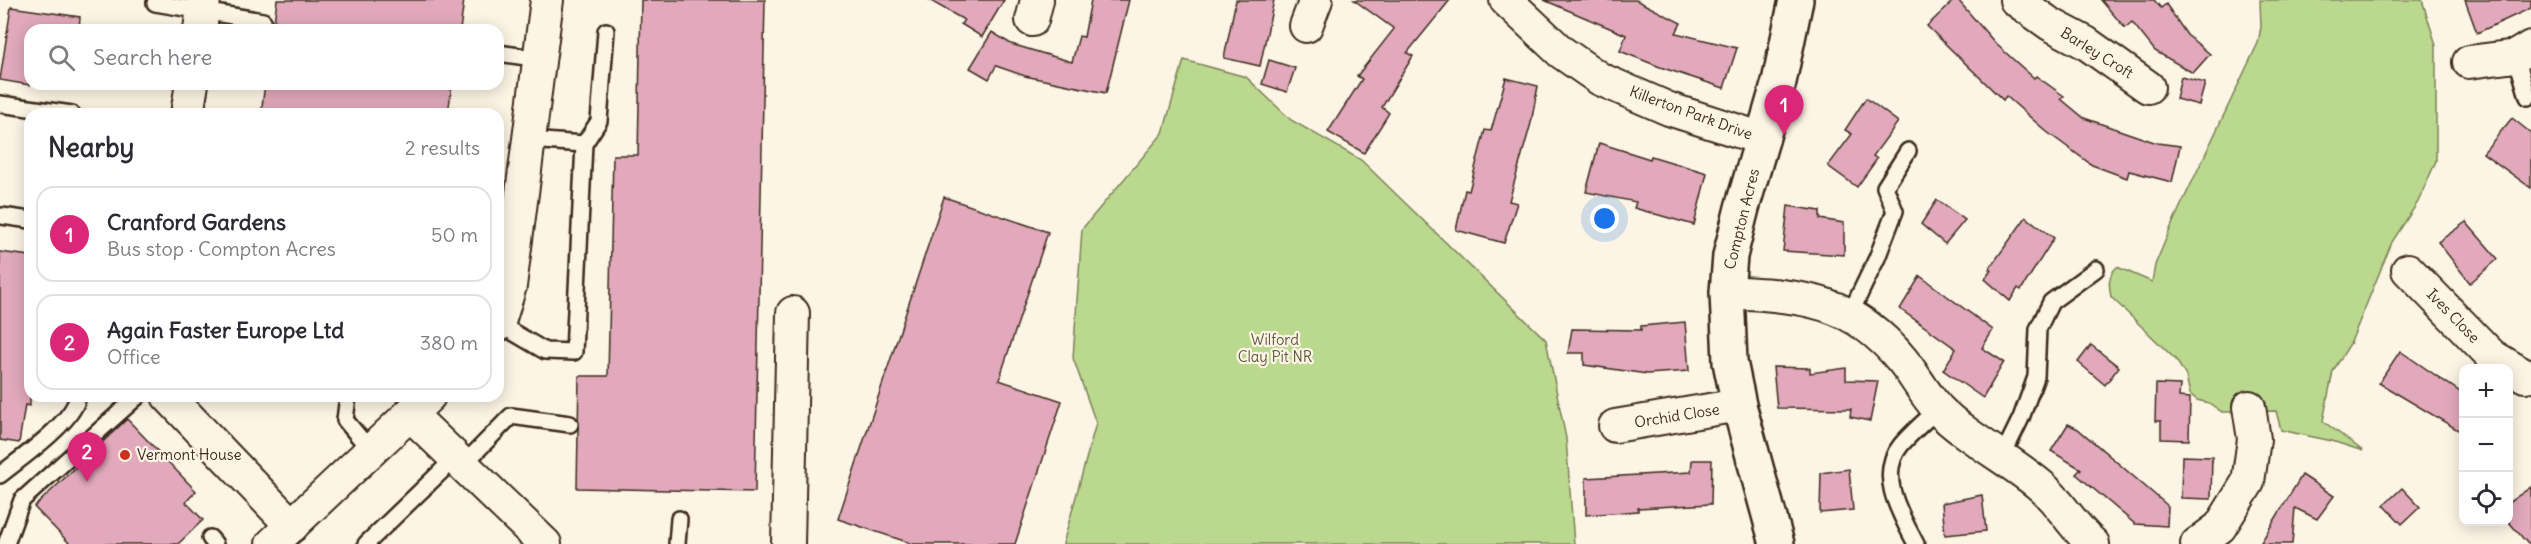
<!DOCTYPE html>
<meta charset="utf-8">
<style>
body{margin:0;font-family:Delius,sans-serif;background:#f2f2f3;color:#2b2b33}
.controls{position:absolute;right:18px;bottom:18px;display:grid;overflow:hidden;border-radius:12px;box-shadow:0 3px 15px #0003}
.controls button{width:54px;height:54px;display:grid;place-items:center;padding:0;border:0;border-bottom:2px solid #e1e1e2;background:#fff;color:#2b2b33;font:30px sans-serif}
.you{position:absolute;left:1605px;top:219px;width:21px;height:21px;margin:-15px;border:4px solid #fff;border-radius:50%;background:#1a73e8;box-shadow:0 0 0 9px #1a73e833}
.badge{display:grid;place-items:center;width:39px;height:39px;border-radius:50%;background:#db2777;color:#fff;font-size:20px;font-weight:700}
.pin{position:absolute;translate:-50% -50px;filter:drop-shadow(0 2px 3px #0008)}
.pin::after{content:'';position:absolute;top:32px;width:21px;height:18px;background:inherit;clip-path:polygon(0 0,100% 0,50% 100%)}
.list{margin:0;padding:0;list-style:none}
h2{display:flex;justify-content:space-between;align-items:center;height:78px;margin:0;padding:0 24px;font-size:26px}
h2 small{font-size:20px;font-weight:400;color:#7c7c81}
.list li{display:grid;grid-template-columns:39px 1fr auto;gap:18px;align-items:center;box-sizing:border-box;height:96px;margin:0 12px 12px;padding:0 12px;border:2px solid #e1e1e2;border-radius:18px}
.list b{display:block;font-size:22px;white-space:nowrap}
.list p{margin:0;font-size:20px;white-space:nowrap;color:#7c7c81}
.list em{font-size:20px;font-style:normal;color:#7c7c81}
.icon{flex:none;width:33px;height:33px;fill:none;stroke:currentColor;stroke-width:2;stroke-linecap:round;stroke-linejoin:round}
.map{position:relative;flex:none;width:2531px;height:544px;overflow:hidden}
.search{position:absolute;background:#fff;box-shadow:0 3px 15px #0003;left:24px;top:24px;width:480px;height:66px;display:flex;align-items:center;gap:15px;box-sizing:border-box;padding:0 21px;border-radius:18px;color:#7c7c81;font-size:22px}
.panel{position:absolute;background:#fff;box-shadow:0 3px 15px #0003;left:24px;top:108px;width:480px;height:294px;border-radius:18px}
.map>svg:first-child{display:block}
.green{fill:#bbd88f;stroke:#7b8156;stroke-width:1.5}
.building{fill:#e1a9bb;stroke:#3b2a1e;stroke-width:1.5}
.lines{fill:none;stroke-linecap:round;stroke-linejoin:round}
.lane-casing{stroke:#3b2a1e;stroke-width:20}
.street-casing{stroke:#3b2a1e;stroke-width:36}
.secondary-casing{stroke:#3b2a1e;stroke-width:38}
.lane{stroke:#fcf5e5;stroke-width:15}
.street{stroke:#fcf5e5;stroke-width:32}
.secondary{stroke:#fcf5e5;stroke-width:33}
.poi-dot{fill:#c8321e;stroke:#fcf5e5;stroke-width:2}
.labels{text-anchor:middle;stroke-width:4.5;stroke-linejoin:round;paint-order:stroke}
.street-label{font-size:15px;fill:#3b2a1e;stroke:#fcf5e5}
.park-label{font-size:15px;fill:#5b563a;stroke:#fcf5e5}
.poi-label{font-size:15px;fill:#3b2a1e;stroke:#fcf5e5;text-anchor:start}
</style>
<div class="map">
<svg width="2531" height="544" viewBox="0 0 2531 544">
<rect width="100%" height="100%" fill="#fcf5e5"/>
<filter id="ink" filterUnits="userSpaceOnUse"><feTurbulence type="fractalNoise" baseFrequency=".0167" numOctaves="2"/><feDisplacementMap in="SourceGraphic" scale="12" xChannelSelector="R" yChannelSelector="G"/><feConvolveMatrix kernelMatrix="1 2 1 2 8 2 1 2 1" color-interpolation-filters="sRGB"/></filter>
<g filter="url(#ink)">
<g class="green">
<path d="M2260,0H2422L2436,45V161L2418,202L2392,242L2351,342L2333,371L2323,421L2363,451L2332,441L2281,430L2276,411L2222,412L2209,403L2197,400L2190,394L2186,376L2176,360L2111,297C2109,285 2107,276 2117,267L2152,282L2155,265L2174,220L2258,43L2261,27Z"/>
<polygon points="1184,60 1246,77 1291,120 1361,160 1546,340 1566,438 1574,544 1063,544 1096,423 1073,358 1082,229 1163,133"/>
</g>
<g class="building">
<polygon points="277,0 464,0 460,30 273,30"/>
<polygon points="641,0 765,0 755,492 577,488 579,376 608,376 613,155 638,155"/>
<polygon points="929,0 1004,0 982,37 961,24 964,20"/>
<polygon points="1091,0 1129,0 1106,93 1025,76 996,66 989,79 970,68 992,32 1011,44 1072,62 1079,36 1084,37"/>
<polygon points="1236,0 1274,0 1260,66 1224,58"/>
<polygon points="1354,0 1450,0 1407,53 1413,56 1382,107 1389,113 1364,153 1328,132 1362,79 1357,76 1394,29"/>
<polygon points="1544,0 1636,0 1681,23 1676,33 1737,48 1724,88 1660,67 1620,51 1626,35"/>
<polygon points="1954,0 1958,0 1996,44 2034,78 2036,76 2064,96 2061,99 2084,118 2157,143 2180,146 2172,182 2129,171 2127,178 2092,165 2047,132 2006,96 2003,100 1927,26"/>
<polygon points="2101,0 2154,0 2161,8 2166,4 2187,35 2210,54 2193,73 2155,51 2132,22 2125,28"/>
<polygon points="2465,0 2531,0 2531,8 2477,33"/>
<polygon points="11,7 80,17 79,30 30,30 30,85 0,80"/>
<polygon points="1269,60 1295,68 1287,92 1262,84"/>
<polygon points="2181,77 2205,83 2199,105 2176,99"/>
<polygon points="1506,78 1538,86 1531,123 1509,201 1517,203 1504,243 1456,230 1465,190 1469,191 1485,130 1491,131"/>
<polygon points="265,84 452,84 448,114 261,114"/>
<polygon points="1866,98 1898,122 1873,156 1877,159 1857,187 1828,166 1852,134 1845,130"/>
<polygon points="2512,118 2531,133 2531,188 2483,153"/>
<polygon points="1599,143 1650,159 1651,156 1707,173 1694,225 1634,208 1636,202 1586,192"/>
<polygon points="944,197 1048,232 999,380 1062,401 1015,544 913,544 838,519"/>
<polygon points="1937,200 1965,220 1945,244 1921,224"/>
<polygon points="1788,206 1820,211 1820,219 1844,223 1844,255 1783,251"/>
<polygon points="2026,217 2054,238 2021,290 2018,288 2010,301 1985,279 1991,270 1989,269"/>
<polygon points="2466,222 2498,259 2470,283 2438,242"/>
<polygon points="0,252 30,256 30,406 25,405 19,443 0,440"/>
<polygon points="1920,276 1993,330 1982,348 2004,362 1983,398 1943,370 1956,349 1900,309"/>
<polygon points="1685,322 1689,371 1647,374 1584,365 1584,353 1568,353 1572,329 1641,330 1641,326"/>
<polygon points="2091,345 2119,367 2105,385 2078,362"/>
<polygon points="2400,351 2463,394 2463,433 2379,383"/>
<polygon points="1773,367 1810,368 1810,373 1846,368 1846,380 1878,381 1870,421 1850,417 1851,409 1777,408"/>
<polygon points="2156,384 2180,385 2179,397 2190,398 2189,440 2161,439 2161,421 2155,421"/>
<polygon points="127,419 196,491 186,502 203,520 178,544 70,544 34,507"/>
<polygon points="2068,424 2078,429 2168,506 2167,526 2135,524 2076,474 2081,469 2051,451"/>
<polygon points="2182,456 2212,457 2211,499 2181,498"/>
<polygon points="1692,460 1712,460 1711,504 1638,508 1638,511 1586,515 1586,478 1691,472"/>
<polygon points="1849,469 1853,510 1820,513 1821,473"/>
<polygon points="2302,475 2334,496 2317,519 2295,508 2292,544 2260,544"/>
<polygon points="2531,487 2531,544 2528,544 2508,521 2508,503"/>
<polygon points="2402,488 2420,507 2402,524 2384,505"/>
<polygon points="1982,495 1986,531 1945,535 1942,503"/>
</g>
<g class="lines">
<g class="lane-casing">
<g id="lane">
<polyline points="155,3 263,21"/>
<polyline points="498,53 540,59"/>
<polyline points="2516,56 2528,97"/>
<polyline points="0,104 72,114"/>
<polyline points="529,140 584,144"/>
<polyline points="2,216 30,220"/>
<polyline points="1850,314 1877,258 1895,211 1885,187 1908,151"/>
<polyline points="499,324 545,351 574,352 584,144 599,121 606,31"/>
<polyline points="348,396 345,420 371,451"/>
<polyline points="2001,459 2021,418 2036,377 2038,329 2051,302 2096,269"/>
<polyline points="462,466 511,416 570,424"/>
<path d="M0,475C21,458 74,422 78,396"/>
<polyline points="210,538 215,544"/>
<polyline points="6,544 22,500 138,396"/>
<polyline points="366,544 455,458"/>
<polyline points="677,544 679,519"/>
<path d="M1916,544C1901,515 1876,475 1901,445C1912,432 1926,420 1938,409"/>
</g>
</g>
<g class="street-casing">
<g id="street">
<polyline points="1506,0 1561,52 1600,79 1669,109 1763,139"/>
<polyline points="2016,0 2050,24 2086,43 2148,87"/>
<polyline points="1032,20 1037,0"/>
<polyline points="1306,26 1316,0"/>
<polyline points="200,30 204,0"/>
<polyline points="2469,62 2516,56 2531,47"/>
<polyline points="187,114 192,84"/>
<polyline points="2408,270 2492,356 2525,376 2531,375"/>
<path d="M1727,292C1802,296 1852,298 1903,361C1915,376 1925,395 1938,409C1968,439 2009,459 2041,486C2061,503 2073,527 2093,544"/>
<polyline points="498,325 510,286 547,0"/>
<polyline points="168,396 292,526"/>
<polyline points="410,414 545,544"/>
<polyline points="1615,426 1739,405"/>
<polyline points="272,544 429,396"/>
<polyline points="788,544 793,313"/>
<polyline points="2197,544 2220,527 2248,482 2254,439 2249,407"/>
</g>
</g>
<g class="secondary-casing">
<polyline id="secondary" points="1777,544 1739,405 1730,362 1727,292 1730,256 1742,208 1779,82 1796,0"/>
</g>
<use href="#lane" class="lane"/>
<use href="#street" class="street"/>
<use href="#secondary" class="secondary"/>
</g>
</g>
<circle class="poi-dot" cx="125" cy="455" r="6"/>
<g class="labels">
<g class="street-label">
<text transform="translate(2097 53) rotate(32)" y="5">Barley Croft</text>
<text transform="translate(1691 113) rotate(20)" y="5">Killerton Park Drive</text>
<text transform="translate(1742 219) rotate(-76)" y="5">Compton Acres</text>
<text transform="translate(2453 316) rotate(46)" y="5">Ives Close</text>
<text transform="translate(1677 416) rotate(-9)" y="5">Orchid Close</text>
</g>
<g class="park-label">
<text x="1275" y="345">Wilford<tspan x="1275" dy="17">Clay Pit NR</tspan></text>
</g>
<g class="poi-label">
<text x="137" y="460">Vermont House</text>
</g>
</g>
</svg>
<div class="controls">
<button>+</button>
<button>−</button>
<button><svg class="icon" aria-label="locate" viewBox="0 0 24 24"><circle cx="12" cy="12" r="6"/><path d="M12 2v4M12 18v4M2 12h4M18 12h4"/></svg></button>
</div>
<div class="you"></div>
<div class="pin badge" style="left:1784px;top:135px">1</div>
<div class="pin badge" style="left:87px;top:482px">2</div>
<div class="search"><svg class="icon" aria-label="search" viewBox="0 0 24 24"><circle cx="10" cy="10" r="6"/><path d="M15 15l6 6"/></svg>Search here</div>
<section class="panel">
<h2>Nearby<small>2 results</small></h2>
<ul class="list">
<li><span class="badge">1</span><div><b>Cranford Gardens</b><p>Bus stop · Compton Acres</p></div><em>50 m</em></li>
<li><span class="badge">2</span><div><b>Again Faster Europe Ltd</b><p>Office</p></div><em>380 m</em></li>
</ul>
</section>
</div>
